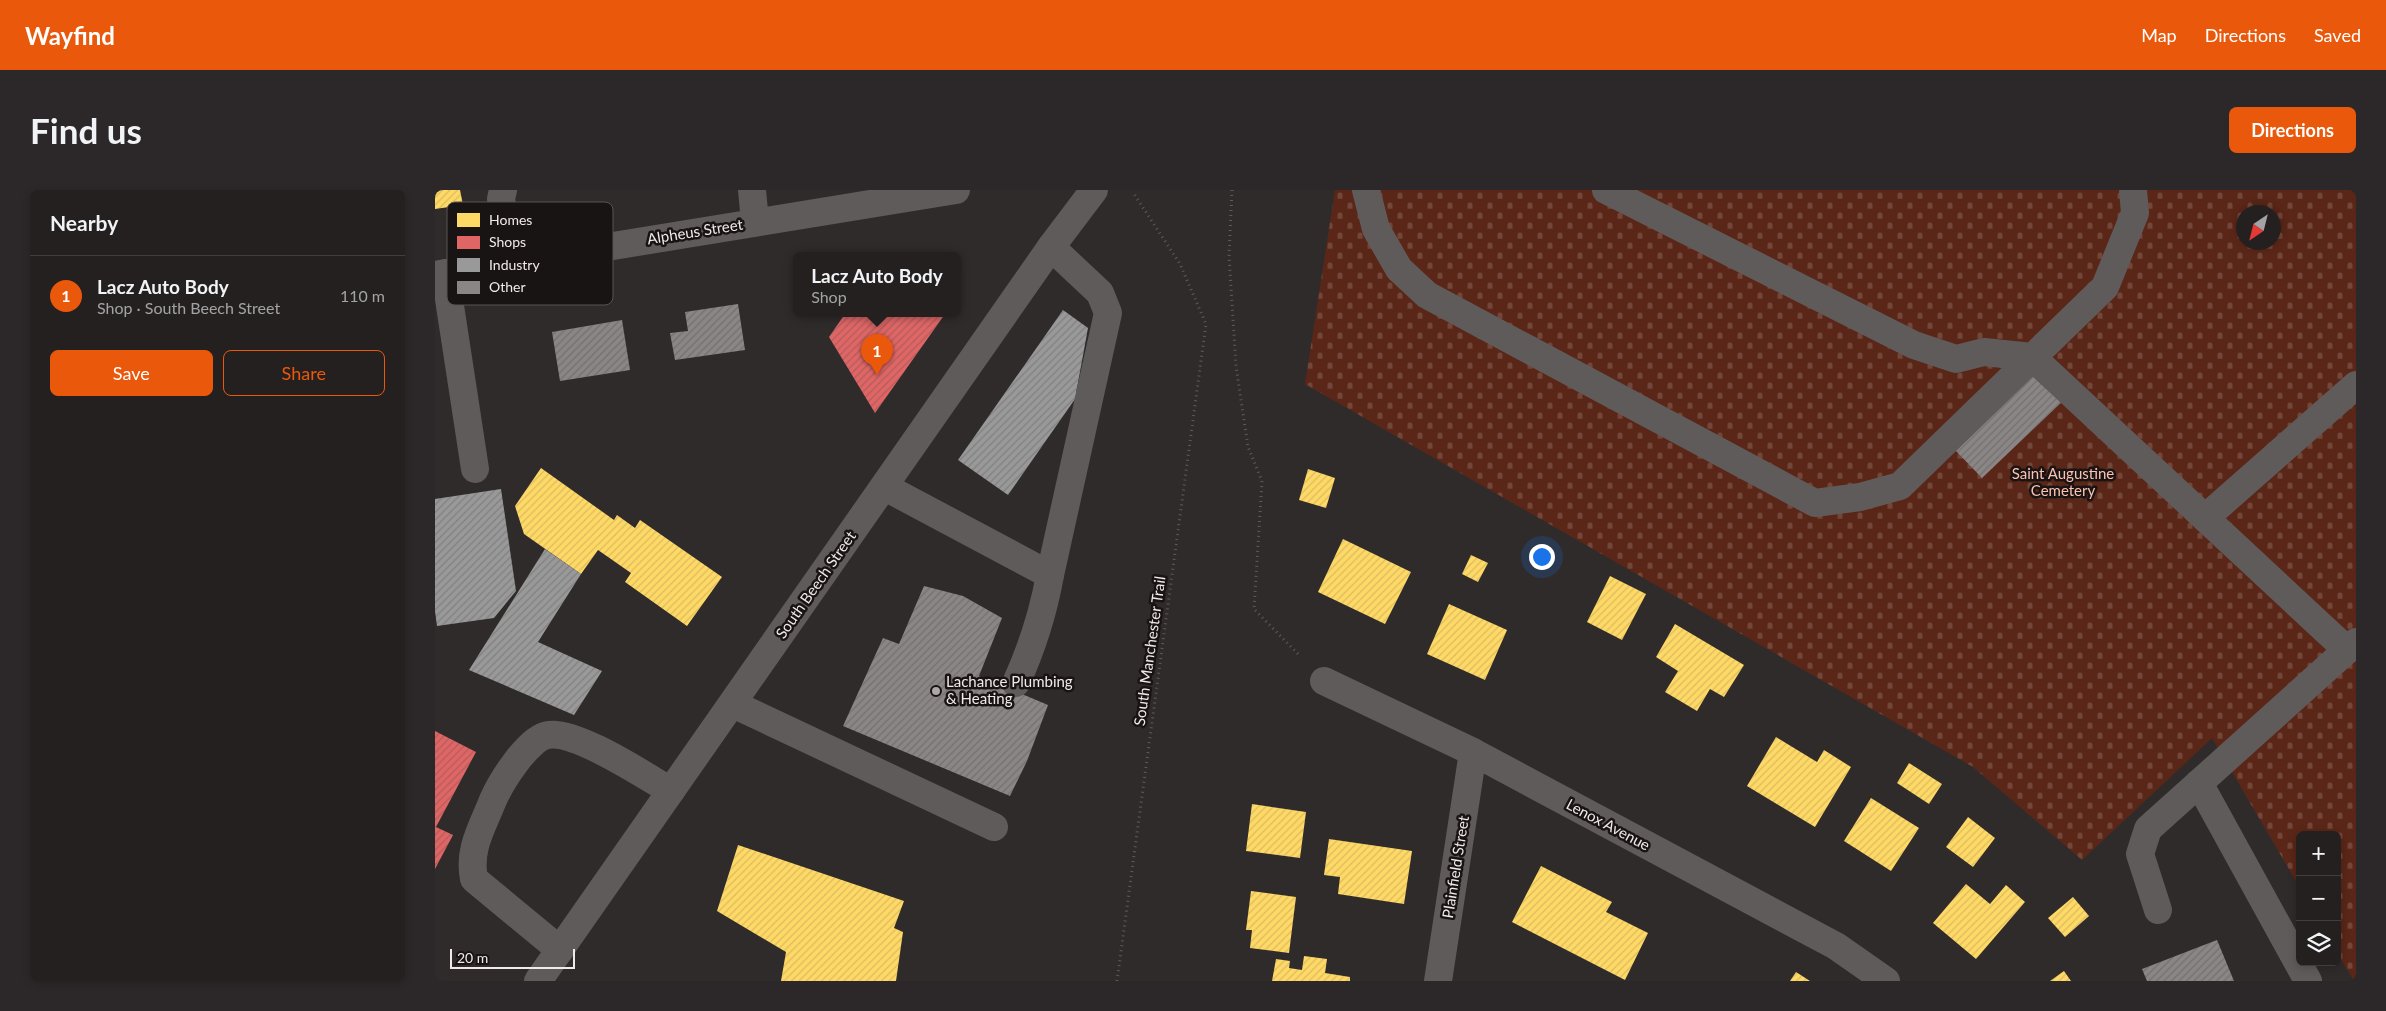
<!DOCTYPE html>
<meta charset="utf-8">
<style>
body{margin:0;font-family:Lato,sans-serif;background:#2c2829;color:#f1f3f6}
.controls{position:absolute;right:15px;bottom:15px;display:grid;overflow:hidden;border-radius:8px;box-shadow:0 2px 8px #0003}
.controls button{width:45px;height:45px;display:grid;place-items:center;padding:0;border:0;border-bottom:1px solid #413e3e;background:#242020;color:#f1f3f6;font:25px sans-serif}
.compass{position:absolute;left:1801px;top:15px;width:45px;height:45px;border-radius:50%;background:#242020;box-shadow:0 2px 8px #0003;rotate:215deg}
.scale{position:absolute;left:15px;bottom:12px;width:125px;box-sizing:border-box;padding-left:5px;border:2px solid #f0eae8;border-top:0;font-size:14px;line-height:18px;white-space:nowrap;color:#f0eae8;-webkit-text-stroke:4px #181413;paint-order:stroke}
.you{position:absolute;left:1106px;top:366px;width:18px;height:18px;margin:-12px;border:4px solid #fff;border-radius:50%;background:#1a73e8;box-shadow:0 0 0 8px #1a73e833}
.badge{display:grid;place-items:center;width:32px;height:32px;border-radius:50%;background:#ea580c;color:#fff;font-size:16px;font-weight:700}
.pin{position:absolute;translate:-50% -41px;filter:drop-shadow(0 1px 2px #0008)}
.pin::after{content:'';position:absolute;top:26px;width:18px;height:15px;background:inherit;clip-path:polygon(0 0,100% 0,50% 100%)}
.popup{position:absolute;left:358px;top:62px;width:168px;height:65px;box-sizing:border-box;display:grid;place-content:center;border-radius:8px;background:#242020;filter:drop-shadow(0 1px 4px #0005);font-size:16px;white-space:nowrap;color:#a3a3a5}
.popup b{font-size:19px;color:#f1f3f6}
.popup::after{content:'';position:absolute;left:50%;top:100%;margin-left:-10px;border:10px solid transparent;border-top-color:#242020}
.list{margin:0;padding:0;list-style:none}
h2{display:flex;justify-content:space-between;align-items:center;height:65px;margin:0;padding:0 20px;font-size:21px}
h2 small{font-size:16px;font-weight:400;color:#a3a3a5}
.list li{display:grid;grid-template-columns:32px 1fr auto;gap:15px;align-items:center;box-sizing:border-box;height:80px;padding:0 20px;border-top:1px solid #413e3e}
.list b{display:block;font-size:19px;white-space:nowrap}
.list p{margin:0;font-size:16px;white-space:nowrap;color:#a3a3a5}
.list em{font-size:16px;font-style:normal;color:#a3a3a5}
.actions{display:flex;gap:10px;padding:15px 20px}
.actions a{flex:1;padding:11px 0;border:1px solid #ea580c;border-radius:8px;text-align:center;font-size:18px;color:#ea580c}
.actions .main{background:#ea580c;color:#fff}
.icon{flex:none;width:28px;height:28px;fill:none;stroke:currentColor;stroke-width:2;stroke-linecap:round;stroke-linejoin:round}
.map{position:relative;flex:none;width:1921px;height:791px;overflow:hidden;border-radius:8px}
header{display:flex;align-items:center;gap:30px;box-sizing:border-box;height:70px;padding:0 25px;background:#ea580c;color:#fff}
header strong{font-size:24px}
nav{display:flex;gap:28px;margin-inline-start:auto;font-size:18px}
.intro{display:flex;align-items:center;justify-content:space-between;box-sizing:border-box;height:120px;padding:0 30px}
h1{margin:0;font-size:35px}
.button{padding:12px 22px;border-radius:8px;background:#ea580c;color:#fff;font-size:18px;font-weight:700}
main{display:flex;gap:30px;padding:0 30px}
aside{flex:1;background:#242020;border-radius:8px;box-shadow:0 2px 8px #0003}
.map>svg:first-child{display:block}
.cemetery{fill:url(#cemetery-stones);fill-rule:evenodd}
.homes{fill:url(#homes-hatch)}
.shops{fill:url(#shops-hatch)}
.industry{fill:url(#industry-hatch)}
.building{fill:url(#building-hatch)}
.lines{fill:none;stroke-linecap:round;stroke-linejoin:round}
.path{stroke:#5f5b5b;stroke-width:3;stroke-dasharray:1 4;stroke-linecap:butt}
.minor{stroke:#5f5b5a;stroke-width:28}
.poi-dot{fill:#ada7a6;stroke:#181413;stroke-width:2}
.labels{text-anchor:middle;stroke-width:5;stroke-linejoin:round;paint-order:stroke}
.street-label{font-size:15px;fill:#f0eae8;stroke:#181413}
.park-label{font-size:15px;fill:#fdc1b0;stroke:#181413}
.poi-label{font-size:15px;fill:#f0eae8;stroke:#181413;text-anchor:start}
.key{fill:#181413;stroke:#595453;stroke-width:1}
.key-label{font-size:14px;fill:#f0eae8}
</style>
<header>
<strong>Wayfind</strong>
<nav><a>Map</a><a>Directions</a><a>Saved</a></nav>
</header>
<div class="intro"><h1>Find us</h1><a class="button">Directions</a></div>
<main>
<aside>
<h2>Nearby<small></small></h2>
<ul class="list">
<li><span class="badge">1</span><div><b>Lacz Auto Body</b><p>Shop · South Beech Street</p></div><em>110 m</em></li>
</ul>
<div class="actions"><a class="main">Save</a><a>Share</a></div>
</aside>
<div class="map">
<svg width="1921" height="791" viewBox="0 0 1921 791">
<defs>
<pattern id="cemetery-stones" width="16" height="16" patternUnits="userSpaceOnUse" patternTransform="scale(1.25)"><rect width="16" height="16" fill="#5a2617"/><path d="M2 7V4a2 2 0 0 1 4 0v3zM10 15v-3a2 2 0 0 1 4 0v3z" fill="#724639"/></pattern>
<pattern id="homes-hatch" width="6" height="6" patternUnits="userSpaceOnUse" patternTransform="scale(1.25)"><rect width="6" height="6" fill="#ffd966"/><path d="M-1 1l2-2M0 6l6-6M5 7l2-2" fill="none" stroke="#dabc60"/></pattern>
<pattern id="shops-hatch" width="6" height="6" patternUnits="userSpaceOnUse" patternTransform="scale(1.25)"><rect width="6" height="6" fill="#e06666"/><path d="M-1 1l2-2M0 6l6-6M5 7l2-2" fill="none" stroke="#b25c5c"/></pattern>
<pattern id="industry-hatch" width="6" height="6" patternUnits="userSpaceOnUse" patternTransform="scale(1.25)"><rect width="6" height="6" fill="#999"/><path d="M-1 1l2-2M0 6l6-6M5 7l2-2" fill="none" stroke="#818080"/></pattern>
<pattern id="building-hatch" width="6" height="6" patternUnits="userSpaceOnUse" patternTransform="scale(1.25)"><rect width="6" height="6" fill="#8a8685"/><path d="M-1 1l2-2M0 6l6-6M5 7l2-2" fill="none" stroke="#73706f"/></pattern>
</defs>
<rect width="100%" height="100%" fill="#302b2b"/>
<path class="cemetery" d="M900,0H1921V791H1919L1902,763V645H1865V698L1777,548L1647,670L1538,577L870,194ZM1808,22H1838V52H1808Z"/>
<g class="homes">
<polygon points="0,0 25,0 28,15 0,19"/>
<polygon points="106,278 179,330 182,325 200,338 205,330 287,387 252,436 190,392 196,383 163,360 146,384 89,344 80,316"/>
<polygon points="873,279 900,288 891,318 864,310"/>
<polygon points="908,349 976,382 950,434 883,402"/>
<polygon points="1036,365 1053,373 1043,392 1027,384"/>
<polygon points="1175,386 1211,404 1187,450 1152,432"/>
<polygon points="1014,414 1072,440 1050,490 992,464"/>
<polygon points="1240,434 1309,475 1289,507 1275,499 1262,521 1230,502 1243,481 1221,467"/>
<polygon points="1341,547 1382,572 1389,560 1416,577 1380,637 1312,596"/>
<polygon points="1474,573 1507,594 1494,614 1462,593"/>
<polygon points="1436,608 1484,638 1456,681 1409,651"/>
<polygon points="817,614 871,622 865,668 811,661"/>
<polygon points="1533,627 1560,648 1538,677 1511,657"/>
<polygon points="894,649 977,661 969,714 903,704 905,687 889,685"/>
<polygon points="303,655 469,711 459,738 468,742 461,791 346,791 351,762 282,721"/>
<polygon points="1106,676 1177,712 1171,722 1213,743 1190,790 1077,732"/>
<polygon points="1531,694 1555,714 1571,695 1590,712 1541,769 1498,733"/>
<polygon points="816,701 861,707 854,763 815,758 817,740 811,740"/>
<polygon points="1638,707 1654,726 1630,747 1613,728"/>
<polygon points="869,766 892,769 890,783 915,787 915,791 837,791 841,769 855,771 854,778 867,780"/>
<polygon points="1629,781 1636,791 1615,791"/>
<polygon points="1361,782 1375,791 1355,791"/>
</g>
<g class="shops">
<polygon points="410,124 510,124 440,223 394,147"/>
<polygon points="0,541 41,562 1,637 18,645 0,679"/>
</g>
<g class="industry">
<polygon points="628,120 653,138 640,209 573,305 523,270"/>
<polygon points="66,299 81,401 59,428 2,436 0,421 0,309"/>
<polygon points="110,359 146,384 103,452 167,481 139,525 34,480"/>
</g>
<g class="building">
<polygon points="303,114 310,160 240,170 235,143 253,141 250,122"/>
<polygon points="187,130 195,180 125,191 117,142"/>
<polygon points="1602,181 1630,209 1547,288 1520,260"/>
<polygon points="489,396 528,406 567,428 544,486 613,515 592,571 575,606 408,536 448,448 464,454"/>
<polygon points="1782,750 1799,791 1712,791 1707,779"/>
</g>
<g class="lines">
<g class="path">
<polyline points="797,0 794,66 801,176 813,257 827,291 819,419 865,466"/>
<polyline points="682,791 771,134 745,74 699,4"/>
</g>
<g class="minor">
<polyline points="68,0 66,9 77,72"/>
<polyline points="317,0 320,32"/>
<polyline points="931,0 941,39 964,79 992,105 1380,313 1425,307 1465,296 1670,97 1700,23 1698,0"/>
<polyline points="1171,0 1479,155 1521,169 1549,162 1597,167 1912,460 1921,452"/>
<polyline points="10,83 40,279"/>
<polyline points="0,85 521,0"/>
<polyline points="450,297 615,385 673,123 665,103 616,57"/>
<polyline points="1770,328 1921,195"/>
<polyline points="889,491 1038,562 1401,756 1451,791"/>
<path d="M581,493C597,458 608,424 615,385"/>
<polyline points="298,514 559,637"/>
<polyline points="1764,593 1873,791"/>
<polyline points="1723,720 1705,664 1713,639 1912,460"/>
<path d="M125,760L39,689C33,659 47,638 58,610C66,592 93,548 113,545C141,540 210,586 236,601"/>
<polyline points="103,791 616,57 659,0"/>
<polyline points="1003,791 1038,562"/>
</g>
</g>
<circle class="poi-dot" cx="501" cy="501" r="5"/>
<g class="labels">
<g class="street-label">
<text transform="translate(260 42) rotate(-9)" y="5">Alpheus Street</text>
<text transform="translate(381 395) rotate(-55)" y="5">South Beech Street</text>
<text transform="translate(715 461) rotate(-82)" y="5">South Manchester Trail</text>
<text transform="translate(1173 635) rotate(28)" y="5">Lenox Avenue</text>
<text transform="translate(1021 677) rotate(-81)" y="5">Plainfield Street</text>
</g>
<g class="park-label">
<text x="1628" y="289">Saint Augustine<tspan x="1628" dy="17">Cemetery</tspan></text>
</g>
<g class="poi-label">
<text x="511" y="497">Lachance Plumbing<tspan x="511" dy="17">&amp; Heating</tspan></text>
</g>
</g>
<rect x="12" y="12" width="166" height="103" rx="8" class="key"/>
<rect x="22" y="23" width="23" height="14" fill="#ffd966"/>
<rect x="22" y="46" width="23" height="13" fill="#e06666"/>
<rect x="22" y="68" width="23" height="14" fill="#999"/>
<rect x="22" y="91" width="23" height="13" fill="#8a8685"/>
<g class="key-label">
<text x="54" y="35">Homes</text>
<text x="54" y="57">Shops</text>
<text x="54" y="80">Industry</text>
<text x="54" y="102">Other</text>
</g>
</svg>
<div class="controls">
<button>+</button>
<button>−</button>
<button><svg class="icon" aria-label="layers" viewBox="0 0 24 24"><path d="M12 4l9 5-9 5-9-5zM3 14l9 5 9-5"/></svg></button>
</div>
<svg class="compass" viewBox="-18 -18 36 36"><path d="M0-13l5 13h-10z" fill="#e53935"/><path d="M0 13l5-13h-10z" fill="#a3a3a5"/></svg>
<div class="scale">20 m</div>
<div class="you"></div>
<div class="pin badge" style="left:442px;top:185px">1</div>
<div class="popup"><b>Lacz Auto Body</b>Shop</div>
</div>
</main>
